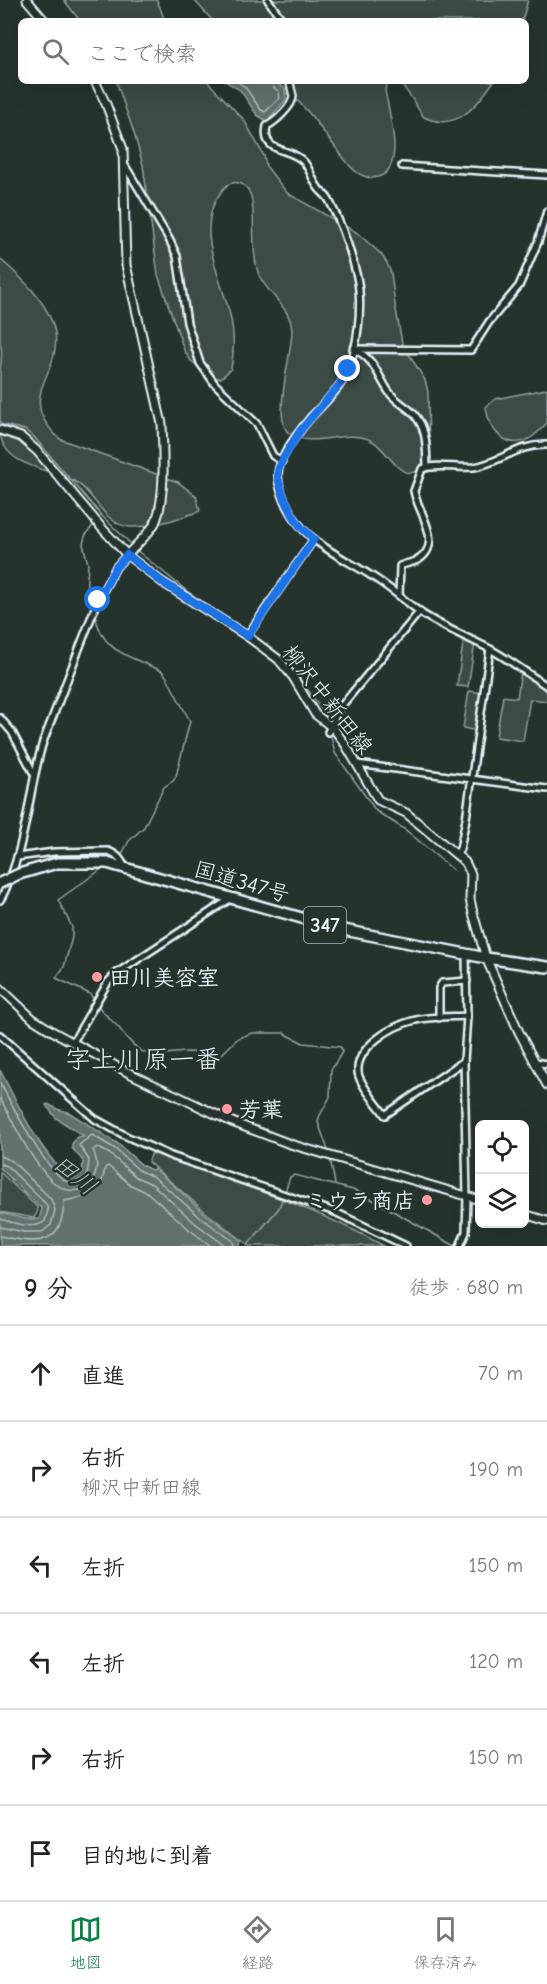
<!DOCTYPE html>
<html lang="ja">
<meta charset="utf-8">
<style>
body{margin:0;font-family:"Comic Neue","Klee One",sans-serif;background:#f6f6f6;color:#222}
.controls{position:absolute;right:18px;bottom:18px;display:grid;overflow:hidden;border-radius:9px;box-shadow:0 6px 24px #0002}
.controls button{width:54px;height:54px;display:grid;place-items:center;padding:0;border:0;border-bottom:2px solid #e0e0e0;background:#fff;color:#222;font:30px sans-serif}
.stop{position:absolute;width:18px;height:18px;margin:-14px;border:4px solid #1a73e8;border-radius:50%;background:#fff}
.stop.end{background:#1a73e8;border-color:#fff;box-shadow:0 2px 6px #0008}
.list{margin:0;padding:0;list-style:none}
h2{display:flex;justify-content:space-between;align-items:center;height:78px;margin:0;padding:0 24px;font-size:26px}
h2 small{font-size:20px;font-weight:400;color:#767676}
.list li{display:grid;grid-template-columns:39px 1fr auto;gap:18px;align-items:center;box-sizing:border-box;height:96px;padding:0 24px;border-top:2px solid #e0e0e0}
.list b{display:block;font-size:22px;white-space:nowrap}
.list p{margin:0;font-size:20px;white-space:nowrap;color:#767676}
.list em{font-size:20px;font-style:normal;color:#767676}
.icon{flex:none;width:33px;height:33px;fill:none;stroke:currentColor;stroke-width:2;stroke-linecap:round;stroke-linejoin:round}
.map{position:relative;flex:none;width:547px;height:1246px;overflow:hidden}
.search{position:absolute;background:#fff;box-shadow:0 6px 24px #0002;left:18px;right:18px;top:18px;height:66px;display:flex;align-items:center;gap:15px;box-sizing:border-box;padding:0 21px;border-radius:9px;color:#767676;font-size:22px}
.sheet{height:654px;background:#fff}
nav{display:flex;justify-content:space-around;align-items:center;box-sizing:border-box;height:84px;border-top:2px solid #e0e0e0;background:#fff;font-size:16px;color:#767676}
nav a{display:grid;justify-items:center;gap:3px}
nav .on{color:#0b8043}
.map>svg:first-child{display:block}
.green{fill:#3e4b47;stroke:#939ea0;stroke-width:1.5}
.water{fill:#636f6d;stroke:#98a3a5;stroke-width:1.5}
.lines{fill:none;stroke-linecap:round;stroke-linejoin:round}
.shore{stroke:#b3bdc0;stroke-width:1.5}
.stream{stroke:#98a3a5;stroke-width:1.5}
.street-casing{stroke:#e8f1f8;stroke-width:10}
.secondary-casing{stroke:#e8f1f8;stroke-width:11}
.highway-casing{stroke:#e8f1f8;stroke-width:14}
.street{stroke:#26332d;stroke-width:5}
.secondary{stroke:#26332d;stroke-width:7}
.highway{stroke:#26332d;stroke-width:9}
.highway-bridge-casing{stroke:#e8f1f8;stroke-width:14;stroke-linecap:butt}
.highway-bridge{stroke:#26332d;stroke-width:9}
.route{stroke:#1a73e8;stroke-width:8}
.poi-dot{fill:#ff9aa2;stroke:#26332d;stroke-width:2}
.labels{text-anchor:middle;stroke-width:5;stroke-linejoin:round;paint-order:stroke}
.shield{fill:#26332d;stroke:#aeb8bb;stroke-width:1.5}
.shield-label{font-size:21px;font-weight:bold;fill:#e8f1f8}
.street-label{font-size:22px;fill:#e8f1f8;stroke:#26332d}
.poi-label{font-size:22px;font-weight:bold;fill:#e8f1f8;stroke:#26332d;text-anchor:start}
.water-label{font-size:24px;font-style:italic;fill:#b3bdc0;stroke:#26332d}
.quarter-label{font-size:26px;fill:#e8f1f8;stroke:#26332d}
</style>
<div class="map">
<svg width="547" height="1246" viewBox="0 0 547 1246">
<rect width="100%" height="100%" fill="#26332d"/>
<filter id="ink" filterUnits="userSpaceOnUse"><feTurbulence type="fractalNoise" baseFrequency=".0167" numOctaves="2"/><feDisplacementMap in="SourceGraphic" scale="12" xChannelSelector="R" yChannelSelector="G"/><feConvolveMatrix kernelMatrix="1 2 1 2 8 2 1 2 1" color-interpolation-filters="sRGB"/></filter>
<g filter="url(#ink)">
<g class="green">
<polygon points="64,0 157,0 165,21 80,21"/>
<polygon points="194,0 528,0 522,21 213,21"/>
<path d="M116,81H207L244,120L264,156L266,166L287,193L356,232L381,254L387,263L391,273L395,305L402,343L425,380L428,392L429,463C397,493 392,445 365,438C341,431 310,449 289,433C272,420 292,353 292,331C291,307 270,297 260,277C252,261 254,229 253,210C252,199 251,187 239,183C231,181 226,185 221,192C193,228 221,277 230,315C234,331 234,352 231,369L221,378H215L191,361L184,350L158,275L143,165L134,133Z"/>
<path d="M267,81H494C477,105 457,133 424,117C414,106 406,79 388,82L385,90C388,110 407,169 378,177C366,180 356,173 349,165L309,113L297,100Z"/>
<path d="M0,259C22,278 49,303 55,332C62,376 13,396 60,439L178,482L196,496L200,510L198,512C179,518 149,528 130,527C103,525 95,492 74,481C50,469 5,467 0,434C0,417 0,391 0,374C0,363 4,352 0,342Z"/>
<path d="M547,389V423C542,428 538,433 532,437C508,453 488,430 486,407L495,399Z"/>
<polygon points="464,637 475,643 468,687 457,686"/>
<polygon points="521,671 547,689 547,701 530,699 523,741 496,737 503,696 517,698"/>
<polygon points="469,691 483,693 477,731 463,728"/>
<path d="M152,1153C230,1181 311,1205 384,1246H250L208,1214L148,1162Z"/>
<polygon points="0,1172 37,1207 38,1211 34,1218 0,1212"/>
</g>
<g class="water">
<polygon points="225,81 274,81 285,89 286,100 267,121 257,115 240,90"/>
<path d="M0,1070C17,1102 42,1159 72,1178L82,1173L83,1161L72,1148V1144L77,1137L84,1136L56,1118L46,1105L48,1104L57,1109L70,1113L117,1143L143,1166L151,1170L155,1169L204,1213L241,1240L240,1246H0V1213L26,1219H39L42,1209L0,1168Z"/>
</g>
<g class="lines">
<g class="shore">
<polyline points="236,81 245,87 261,110 265,112 280,98 279,92 273,87 272,81"/>
<path d="M0,1083C14,1107 46,1176 72,1184L87,1177L89,1160L79,1145L92,1135L114,1148L140,1171L154,1177L200,1217L233,1241L234,1246"/>
<path d="M0,1098C14,1124 31,1161 52,1181C78,1205 107,1180 93,1150L97,1147L110,1154L136,1177L152,1184L195,1223L226,1246"/>
<polyline points="0,1156 12,1161 51,1199 55,1210 51,1225 42,1232 24,1232 0,1227"/>
<path d="M0,1164L7,1166L46,1204L48,1210L45,1221C34,1231 13,1222 0,1219"/>
<path d="M0,1236C38,1245 63,1246 64,1201C87,1197 102,1195 105,1168L108,1166L131,1185L148,1193L190,1230L211,1246"/>
</g>
<g class="stream">
<polyline points="0,424 25,430 34,437 102,516 133,546"/>
<polyline points="136,550 187,591 233,623"/>
<polyline points="93,606 86,595 88,564 83,544 85,536 94,524"/>
<path d="M95,613C101,653 130,656 162,671L166,676L190,721L176,776L173,781L164,787L144,827L129,841L122,854L119,856"/>
<polyline points="254,637 274,650 289,664 326,715"/>
<polyline points="330,732 335,753 376,811 407,831 453,870"/>
<polyline points="94,1000 90,994 56,978 64,967 72,937 72,927 58,900 103,868"/>
<path d="M97,1004C103,1014 112,1020 119,1028C145,1063 150,1054 188,1052C199,1052 210,1055 221,1055L238,1038L253,1033H284L303,1043L341,1047L342,1052L331,1070L330,1097L319,1117L318,1122L329,1153"/>
<polyline points="330,1158 335,1184"/>
<polyline points="285,1192 290,1177 294,1175 357,1191 455,1246"/>
<polyline points="247,1246 279,1208 283,1197"/>
</g>
<g class="street-casing">
<g id="street">
<polyline points="268,0 283,21"/>
<path d="M290,81C290,86 292,91 293,96C293,106 275,122 267,126C261,155 290,146 304,162C310,169 312,179 317,186C320,192 326,194 329,200C341,223 351,251 357,277C363,305 358,349 346,375C338,391 323,404 311,417C300,430 277,458 278,476C279,495 294,522 309,535C326,551 350,562 370,575C388,586 404,600 421,613C442,627 467,637 490,649C510,660 528,674 547,686"/>
<polyline points="124,164 169,239 177,256 187,323 200,363 215,384 257,424 273,456 282,461"/>
<polyline points="402,166 547,175"/>
<polyline points="353,349 471,350 489,322 519,286 538,242 547,211"/>
<path d="M355,350C373,358 377,373 387,389C393,400 405,405 414,414C428,430 426,448 427,467"/>
<path d="M399,596L400,566C406,563 412,563 418,560C445,543 417,511 414,491L422,469C437,463 458,469 474,467C500,463 517,444 547,445"/>
<polyline points="247,636 314,539"/>
<polyline points="0,718 12,732 34,774"/>
<polyline points="328,732 339,709 420,611"/>
<polyline points="357,764 547,789"/>
<polyline points="456,855 460,849 466,819 490,649"/>
<path d="M17,857L54,852L108,851C117,854 121,859 125,868"/>
<path d="M0,900C6,891 9,880 13,870C28,828 30,784 43,742L98,600L116,567L127,555"/>
<polyline points="439,1018 439,988 442,983 467,981"/>
<polyline points="0,1035 95,1119 126,1136 171,1156 335,1212 406,1246"/>
<polyline points="73,1042 108,982 117,973 230,899"/>
<path d="M464,1061L385,1115C378,1105 359,1084 358,1072C356,1047 392,1026 412,1021C429,1016 449,1017 467,1016"/>
<polyline points="535,1062 547,1064"/>
<polyline points="460,1246 466,1232 467,1197 464,1061 467,1016 466,954"/>
</g>
</g>
<g class="secondary-casing">
<g id="secondary">
<polyline points="27,0 45,21"/>
<path d="M95,81L106,104L123,149L126,265L162,424C163,451 166,499 155,523C149,534 136,545 127,555"/>
<polyline points="0,430 21,437 37,451 101,527 127,555 162,582 247,636 278,659 293,677 315,714 334,729 345,744 378,800 406,813 465,862 471,874 470,899 473,913 486,958 519,1032 547,1085"/>
<polyline points="0,988 33,1019 52,1031 127,1072 232,1122 290,1144 480,1200"/>
<polyline points="524,1214 547,1221"/>
</g>
</g>
<g class="highway-casing">
<polyline id="highway" points="107,863 344,930 486,958 547,967"/>
</g>
<use href="#street" class="street"/>
<use href="#secondary" class="secondary"/>
<use href="#highway" class="highway"/>
<g class="highway-bridge-casing">
<polyline id="highway-bridge" points="0,883 19,874 57,863 107,863"/>
</g>
<use href="#highway-bridge" class="highway-bridge"/>
</g>
</g>
<g class="lines" filter="url(#ink)">
<polyline class="route" points="98,600 116,567 127,555 162,582 248,636 314,539 300,526 293,515 283,494 278,478 278,470 282,461 300,431 340,384 348,369"/>
</g>
<g class="poi-dot">
<circle cx="97" cy="977" r="6"/>
<circle cx="227" cy="1109" r="6"/>
<circle cx="427" cy="1200" r="6"/>
</g>
<g class="labels">
<rect class="shield" x="304" y="907" width="42" height="36" rx="4.5"/>
<g class="shield-label">
<text x="325" y="932">347</text>
</g>
<g class="street-label">
<text transform="translate(328 699) rotate(52)" y="8">柳沢中新田線</text>
<text transform="translate(242 881) rotate(16)" y="8">国道347号</text>
</g>
<g class="poi-label">
<text x="109" y="985">田川美容室</text>
<text x="239" y="1117">芳葉</text>
<text x="415" y="1208" text-anchor="end">ミウラ商店</text>
</g>
<g class="water-label">
<text transform="translate(75 1175) rotate(39)" y="8">田川</text>
</g>
<g class="quarter-label">
<text x="143" y="1068">字上川原一番</text>
</g>
</g>
</svg>
<div class="controls">
<button><svg class="icon" aria-label="locate" viewBox="0 0 24 24"><circle cx="12" cy="12" r="6"/><path d="M12 2v4M12 18v4M2 12h4M18 12h4"/></svg></button>
<button><svg class="icon" aria-label="layers" viewBox="0 0 24 24"><path d="M12 4l9 5-9 5-9-5zM3 14l9 5 9-5"/></svg></button>
</div>
<div class="stop" style="left:98px;top:600px"></div>
<div class="stop end" style="left:348px;top:369px"></div>
<div class="search"><svg class="icon" aria-label="search" viewBox="0 0 24 24"><circle cx="10" cy="10" r="6"/><path d="M15 15l6 6"/></svg>ここで検索</div>
</div>
<section class="sheet">
<h2>9 分<small>徒歩 · 680 m</small></h2>
<ul class="list">
<li><svg class="icon" aria-label="ahead" viewBox="0 0 24 24"><path d="M12 20V5M6 11l6-6 6 6"/></svg><div><b>直進</b></div><em>70 m</em></li>
<li><svg class="icon" aria-label="right" viewBox="0 0 24 24"><path d="M7 20v-9h11M14 6l5 5-5 5"/></svg><div><b>右折</b><p>柳沢中新田線</p></div><em>190 m</em></li>
<li><svg class="icon" aria-label="left" viewBox="0 0 24 24"><path d="M17 20v-9H6M10 6l-5 5 5 5"/></svg><div><b>左折</b></div><em>150 m</em></li>
<li><svg class="icon" aria-label="left" viewBox="0 0 24 24"><path d="M17 20v-9H6M10 6l-5 5 5 5"/></svg><div><b>左折</b></div><em>120 m</em></li>
<li><svg class="icon" aria-label="right" viewBox="0 0 24 24"><path d="M7 20v-9h11M14 6l5 5-5 5"/></svg><div><b>右折</b></div><em>150 m</em></li>
<li><svg class="icon" aria-label="arrive" viewBox="0 0 24 24"><path d="M6 21V4h12l-3 4 3 4H6"/></svg><div><b>目的地に到着</b></div></li>
</ul>
</section>
<nav>
<a class="on"><svg class="icon" aria-label="map" viewBox="0 0 24 24"><path d="M3 6l6-2 6 2 6-2v14l-6 2-6-2-6 2zM9 4v14M15 6v14"/></svg>地図</a>
<a><svg class="icon" aria-label="directions" viewBox="0 0 24 24"><path d="M12 3l9 9-9 9-9-9zM9 14v-3h6M13 9l2 2-2 2"/></svg>経路</a>
<a><svg class="icon" aria-label="saved" viewBox="0 0 24 24"><path d="M7 4h10v16l-5-4-5 4z"/></svg>保存済み</a>
</nav>
